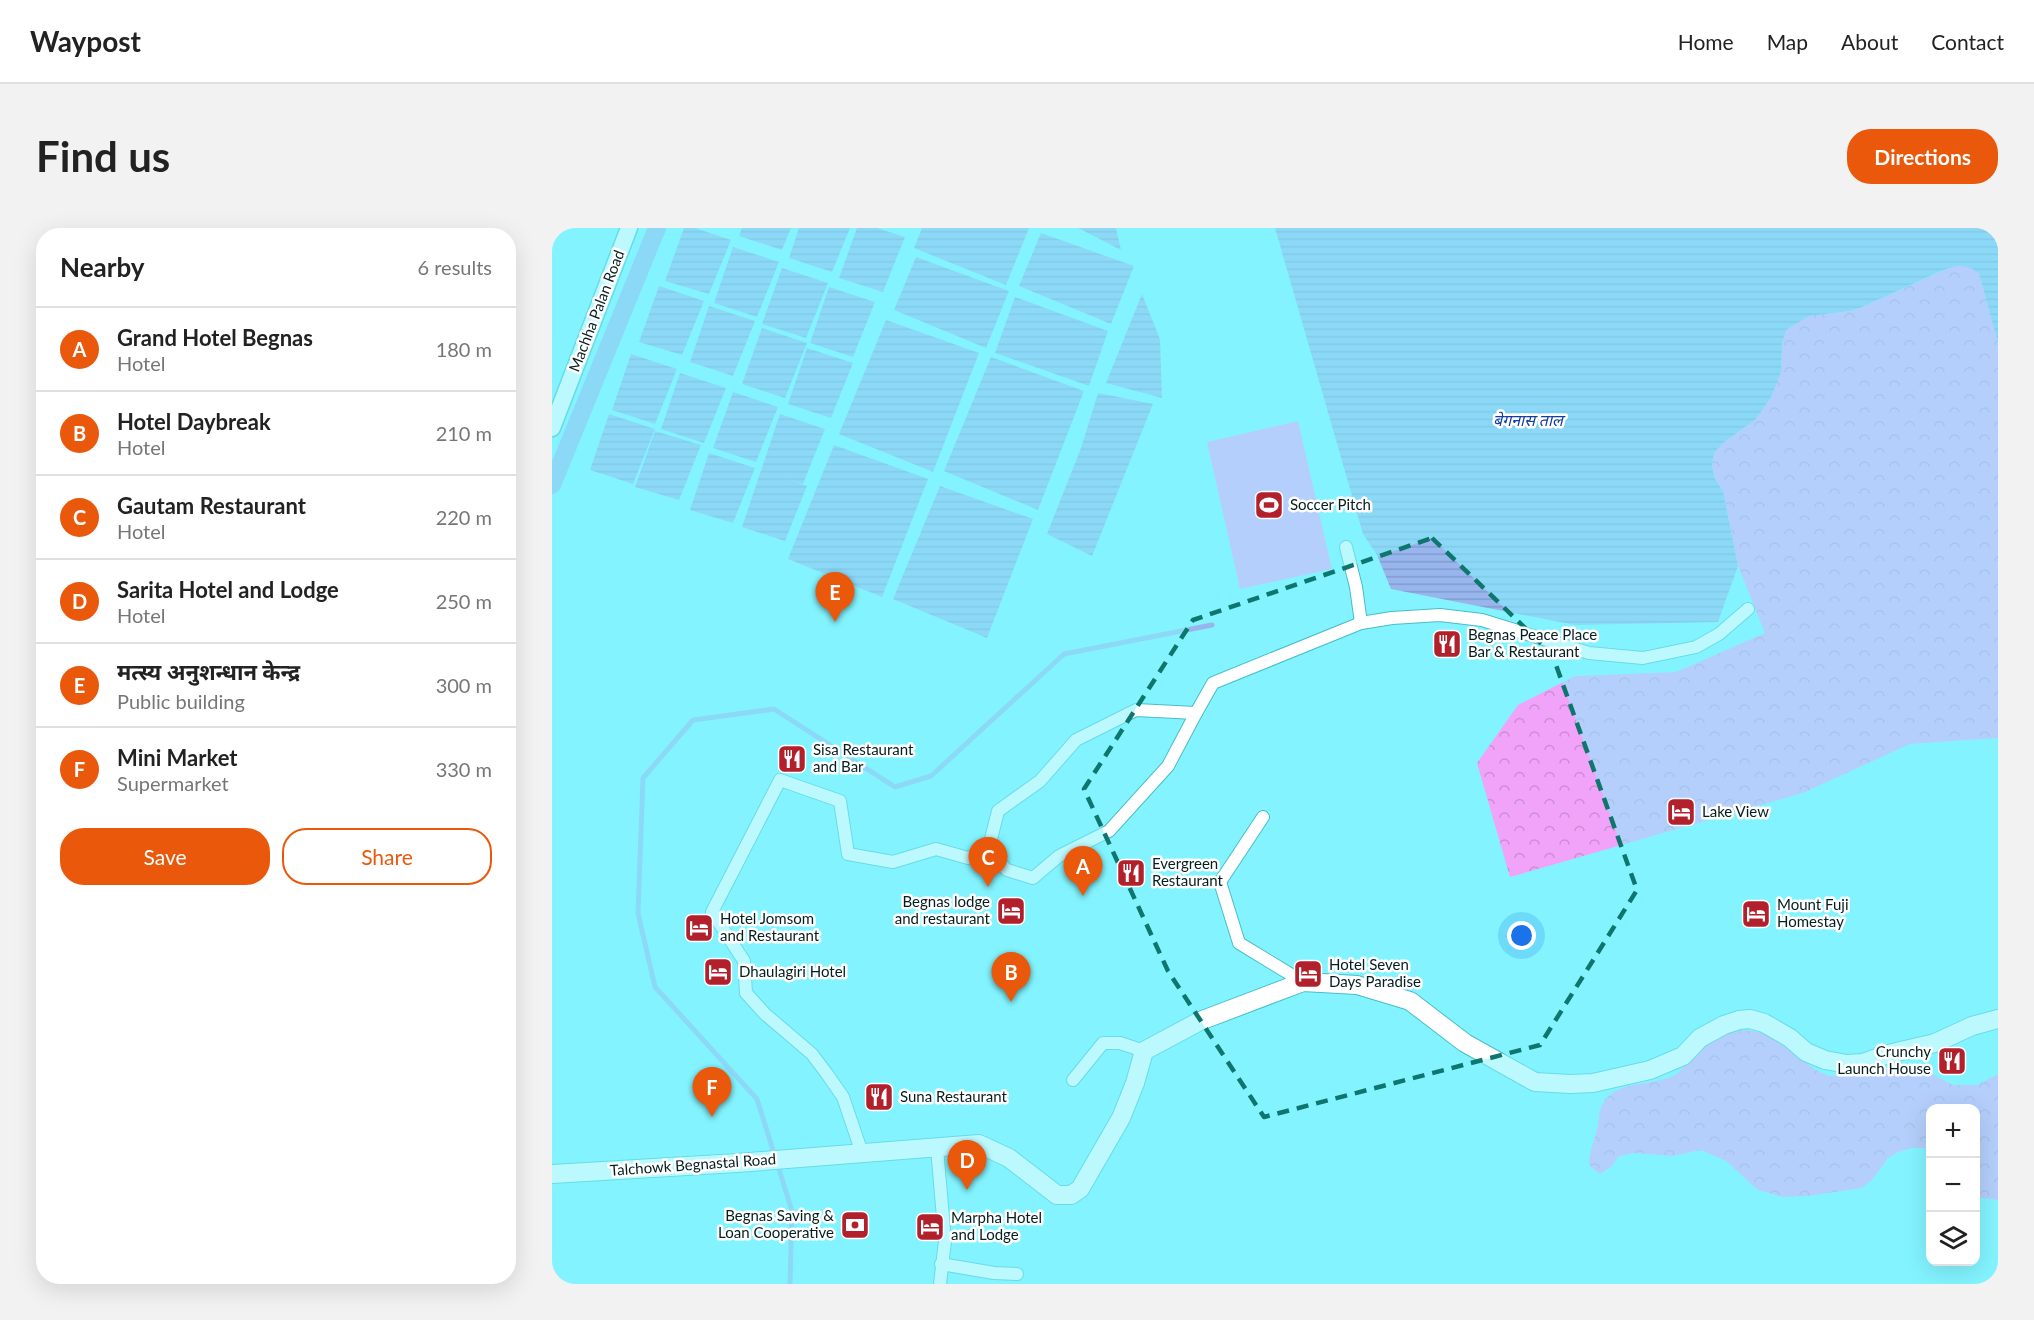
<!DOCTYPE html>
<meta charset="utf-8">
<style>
body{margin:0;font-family:Lato,"Noto Sans Devanagari",sans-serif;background:#f2f2f2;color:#222}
.controls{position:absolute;right:18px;bottom:18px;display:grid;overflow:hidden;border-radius:12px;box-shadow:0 6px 24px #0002}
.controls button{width:54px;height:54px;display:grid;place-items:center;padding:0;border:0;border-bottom:2px solid #e0e0e0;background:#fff;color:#222;font:30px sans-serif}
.you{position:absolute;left:970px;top:708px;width:21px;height:21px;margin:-15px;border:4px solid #fff;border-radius:50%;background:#1a73e8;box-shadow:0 0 0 9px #1a73e833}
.badge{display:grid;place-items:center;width:39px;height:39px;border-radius:50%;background:#ea580c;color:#fff;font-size:20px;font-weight:700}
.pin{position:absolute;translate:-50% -50px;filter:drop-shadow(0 2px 3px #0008)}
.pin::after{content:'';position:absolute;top:32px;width:21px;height:18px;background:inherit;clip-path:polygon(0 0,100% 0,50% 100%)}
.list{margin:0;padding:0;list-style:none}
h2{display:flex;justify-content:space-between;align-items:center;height:78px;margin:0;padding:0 24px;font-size:26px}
h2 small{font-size:20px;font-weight:400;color:#767676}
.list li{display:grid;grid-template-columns:39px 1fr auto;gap:18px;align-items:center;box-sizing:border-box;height:84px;padding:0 24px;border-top:2px solid #e0e0e0}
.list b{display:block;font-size:22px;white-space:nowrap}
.list p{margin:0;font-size:20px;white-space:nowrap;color:#767676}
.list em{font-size:20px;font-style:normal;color:#767676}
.actions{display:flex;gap:12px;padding:18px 24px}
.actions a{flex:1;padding:14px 0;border:2px solid #ea580c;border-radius:24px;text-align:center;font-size:21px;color:#ea580c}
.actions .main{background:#ea580c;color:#fff}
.icon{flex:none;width:33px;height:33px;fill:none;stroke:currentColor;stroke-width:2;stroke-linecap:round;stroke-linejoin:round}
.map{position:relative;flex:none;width:1446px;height:1056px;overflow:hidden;border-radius:24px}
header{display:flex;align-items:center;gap:36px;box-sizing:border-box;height:84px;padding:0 30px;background:#fff;border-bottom:2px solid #e0e0e0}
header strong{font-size:28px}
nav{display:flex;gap:33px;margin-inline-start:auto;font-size:21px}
.intro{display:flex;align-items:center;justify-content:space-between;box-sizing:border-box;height:144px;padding:0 36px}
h1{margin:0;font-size:42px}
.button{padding:15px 27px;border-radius:24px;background:#ea580c;color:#fff;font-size:21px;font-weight:700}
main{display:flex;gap:36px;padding:0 36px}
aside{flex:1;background:#fff;border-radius:24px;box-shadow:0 6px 24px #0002}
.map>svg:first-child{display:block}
.forest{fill:url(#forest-crowns)}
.pitch{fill:#f0a3f8}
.water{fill:url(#water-rules)}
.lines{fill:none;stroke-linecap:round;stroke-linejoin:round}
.stream{stroke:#98b5ee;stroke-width:5}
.canal{stroke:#98b5ee;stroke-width:18}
.minor-casing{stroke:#48bdc8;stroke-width:14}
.tertiary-casing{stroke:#48bdc8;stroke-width:19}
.secondary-casing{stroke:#48bdc8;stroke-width:20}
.minor{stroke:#fff;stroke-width:12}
.tertiary{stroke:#fff;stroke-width:16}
.secondary{stroke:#fff;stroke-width:18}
.marked{fill:none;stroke:#0f766e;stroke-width:4.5;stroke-dasharray:12 8;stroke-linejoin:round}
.labels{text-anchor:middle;stroke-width:5;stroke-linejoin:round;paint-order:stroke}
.street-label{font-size:15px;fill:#041d1f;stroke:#fff}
.poi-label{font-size:15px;fill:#041d1f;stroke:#fff;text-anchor:start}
.water-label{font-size:16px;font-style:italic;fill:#103ca5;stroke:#fff}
</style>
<header>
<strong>Waypost</strong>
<nav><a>Home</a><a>Map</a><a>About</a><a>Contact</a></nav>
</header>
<div class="intro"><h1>Find us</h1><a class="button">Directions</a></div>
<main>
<aside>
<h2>Nearby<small>6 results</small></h2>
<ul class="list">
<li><span class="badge">A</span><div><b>Grand Hotel Begnas</b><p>Hotel</p></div><em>180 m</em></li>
<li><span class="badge">B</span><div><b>Hotel Daybreak</b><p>Hotel</p></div><em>210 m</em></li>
<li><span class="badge">C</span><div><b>Gautam Restaurant</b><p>Hotel</p></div><em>220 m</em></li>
<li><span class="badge">D</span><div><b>Sarita Hotel and Lodge</b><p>Hotel</p></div><em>250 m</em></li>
<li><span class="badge">E</span><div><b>मत्स्य अनुशन्धान केन्द्र</b><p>Public building</p></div><em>300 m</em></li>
<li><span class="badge">F</span><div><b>Mini Market</b><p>Supermarket</p></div><em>330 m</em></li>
</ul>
<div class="actions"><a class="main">Save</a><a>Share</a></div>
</aside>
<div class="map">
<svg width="1446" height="1056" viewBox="0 0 1446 1056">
<defs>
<pattern id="forest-crowns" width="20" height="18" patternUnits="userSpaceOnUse" patternTransform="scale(1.5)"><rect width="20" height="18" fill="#f0a3f8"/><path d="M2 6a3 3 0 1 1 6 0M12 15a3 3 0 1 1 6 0" fill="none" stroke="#cc8cd4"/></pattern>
<pattern id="water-rules" width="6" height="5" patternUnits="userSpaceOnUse" patternTransform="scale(1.5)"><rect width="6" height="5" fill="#98b5ee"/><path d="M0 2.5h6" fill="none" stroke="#819bcc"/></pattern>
</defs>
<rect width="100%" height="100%" fill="#83f4ff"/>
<g class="forest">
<polygon points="1415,37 1427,45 1446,115 1446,510 1358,516 1251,565 958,649 925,535 966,477 1023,448 1124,444 1213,405 1186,338 1171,263 1163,251 1160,239 1162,225 1171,215 1204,191 1229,144 1230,115 1233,102 1257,88 1298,83 1310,79 1401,38"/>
<path d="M1193,802L1207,804L1220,809L1264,842L1277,848L1319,845L1346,839H1360L1375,843L1401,857H1425L1446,846V972L1424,969V880H1378V920H1361L1348,923L1336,930L1320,952L1310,960L1257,968L1231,969L1206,962L1174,933L1149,922L1121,928L1081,925L1067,928L1059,939L1048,946L1037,937C1037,923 1043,911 1046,897C1047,890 1047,882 1051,875C1064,851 1105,859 1126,845C1133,839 1135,828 1142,822C1155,810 1176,804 1193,802Z"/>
</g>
<polygon class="pitch" points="746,193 780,341 688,361 655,214"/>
<g class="water">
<polygon points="132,0 143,0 179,12 157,66 113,53"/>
<polygon points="190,0 239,0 230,22 187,8"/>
<polygon points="247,0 298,0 280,44 237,30"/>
<polygon points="305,0 325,0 353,9 331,64 287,50"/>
<polygon points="370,0 477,0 454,57 362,20"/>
<polygon points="526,0 564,0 569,22"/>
<path d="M723,0H1446V115L1427,45C1412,35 1405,37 1389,43L1310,79L1298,83L1257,88L1234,102L1230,115L1229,144L1219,169L1204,191L1171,215L1162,225L1160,239L1163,251L1171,263L1186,338L1166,394L1023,397L839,361L825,327L811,306Z"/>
<polygon points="489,5 582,38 559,96 467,58"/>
<polygon points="181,19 227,34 205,89 162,75"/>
<polygon points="364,29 457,63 434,120 342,82"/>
<polygon points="230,40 276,55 254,110 210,96"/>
<polygon points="107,58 152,73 130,127 87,114"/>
<polygon points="277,59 323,74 301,129 258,115"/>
<polygon points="590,66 608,111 610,170 554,155"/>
<polygon points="463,69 556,103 537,158 443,125"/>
<polygon points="157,78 203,93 181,148 138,134"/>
<polygon points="334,92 427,125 381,244 287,206"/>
<polygon points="210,100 255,115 233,170 190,156"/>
<polygon points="255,120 301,135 279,190 236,176"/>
<polygon points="79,126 125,141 103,196 60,182"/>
<polygon points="439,129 532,163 486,282 392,243"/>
<polygon points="128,145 174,160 152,215 109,201"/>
<polygon points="181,164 226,179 204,234 161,220"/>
<polygon points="546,165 601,176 540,328 495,306 529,220"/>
<polygon points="57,186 103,201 81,256 38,242"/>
<polygon points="228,186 273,201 251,256 230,249 255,258 233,313 190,299"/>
<polygon points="103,203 149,217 127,272 83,259"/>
<polygon points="282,217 376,251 330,369 236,331"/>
<polygon points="157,225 203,240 181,295 138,282"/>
<polygon points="388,258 481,291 435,410 341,371"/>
</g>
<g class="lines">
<polyline class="stream" points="238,1056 240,983 205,871 103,759 86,685 91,550 141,492 222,481 343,559 379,548 512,426 660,397"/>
<polyline class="canal" points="0,257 105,0"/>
<g class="minor-casing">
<g id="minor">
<polyline points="794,319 804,359 809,395"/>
<polyline points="711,589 668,654 687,715 751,754"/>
<polyline points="436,623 455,642 481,650 507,628 557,603 616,538 644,485"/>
<polyline points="521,852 551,815 568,815 592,823"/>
<polyline points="385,920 393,1013 388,1056"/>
<polyline points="310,925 291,869 275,846 260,826 213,786 194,765 192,733 160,684 228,552 288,573 296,626 341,634 384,621 416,630 436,623 446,583 488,553 524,512 584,482 644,485 661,455 809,395 840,390 888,387 930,392 1037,425 1091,430 1144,419 1167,406 1196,381"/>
<polyline points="389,1036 442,1045 465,1046"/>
</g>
</g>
<g class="tertiary-casing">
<polyline id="tertiary" points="0,200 77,0"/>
</g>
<g class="secondary-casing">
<polyline id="secondary" points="0,946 185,935 427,916 457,930 505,967 519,967 528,961 569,890 583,855 592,823 648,793 751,754 805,757 858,773 913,815 983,854 1018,856 1041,855 1098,842 1131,828 1148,810 1172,797 1187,792 1198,791 1212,795 1238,810 1254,824 1273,832 1295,836 1311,835 1336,826 1383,815 1420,798 1446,791"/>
</g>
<use href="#minor" class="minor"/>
<use href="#tertiary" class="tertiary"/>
<use href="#secondary" class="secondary"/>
</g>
<path d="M0 0H1446V1056H0ZM880,310L1000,426L1085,662L988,817L712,889L616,743L532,561L641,392Z" fill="#83f4ff" fill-opacity=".55" fill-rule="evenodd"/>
<path class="marked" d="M880,310L1000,426L1085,662L988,817L712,889L616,743L532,561L641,392Z"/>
<defs>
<g id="stadium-square" transform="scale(1.5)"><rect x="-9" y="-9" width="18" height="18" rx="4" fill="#b2202c" stroke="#fff"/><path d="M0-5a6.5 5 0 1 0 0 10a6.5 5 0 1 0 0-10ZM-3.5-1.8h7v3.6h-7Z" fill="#fff"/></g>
<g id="restaurant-square" transform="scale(1.5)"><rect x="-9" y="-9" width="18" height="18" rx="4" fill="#b2202c" stroke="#fff"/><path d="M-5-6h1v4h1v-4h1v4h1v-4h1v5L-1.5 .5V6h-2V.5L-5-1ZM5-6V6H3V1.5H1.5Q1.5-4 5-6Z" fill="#fff"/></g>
<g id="hotel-square" transform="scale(1.5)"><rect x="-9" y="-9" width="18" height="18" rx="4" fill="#b2202c" stroke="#fff"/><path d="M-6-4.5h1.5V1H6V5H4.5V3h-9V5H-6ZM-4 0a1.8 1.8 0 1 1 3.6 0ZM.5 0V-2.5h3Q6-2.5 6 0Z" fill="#fff"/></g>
<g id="bank-square" transform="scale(1.5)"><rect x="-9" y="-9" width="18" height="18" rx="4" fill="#b2202c" stroke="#fff"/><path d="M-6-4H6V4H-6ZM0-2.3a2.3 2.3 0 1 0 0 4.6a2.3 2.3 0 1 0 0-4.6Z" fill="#fff"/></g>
</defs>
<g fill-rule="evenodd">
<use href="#stadium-square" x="717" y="277"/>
<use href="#restaurant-square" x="895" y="416"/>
<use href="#restaurant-square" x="240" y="531"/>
<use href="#hotel-square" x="1129" y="584"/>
<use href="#restaurant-square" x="579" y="645"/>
<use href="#hotel-square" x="459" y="683"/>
<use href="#hotel-square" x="1204" y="686"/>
<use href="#hotel-square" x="147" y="700"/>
<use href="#hotel-square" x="166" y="744"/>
<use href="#hotel-square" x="756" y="746"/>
<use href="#restaurant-square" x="1400" y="833"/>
<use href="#restaurant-square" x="327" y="869"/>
<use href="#bank-square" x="303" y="997"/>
<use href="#hotel-square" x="378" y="999"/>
</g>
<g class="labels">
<g class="street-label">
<text transform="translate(45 83) rotate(-69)" y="5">Machha Palan Road</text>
<text transform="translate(141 937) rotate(-4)" y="5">Talchowk Begnastal Road</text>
</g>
<g class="poi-label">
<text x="738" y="282">Soccer Pitch</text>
<text x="916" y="412">Begnas Peace Place<tspan x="916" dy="17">Bar &amp; Restaurant</tspan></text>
<text x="261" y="527">Sisa Restaurant<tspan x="261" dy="17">and Bar</tspan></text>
<text x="1150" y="589">Lake View</text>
<text x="600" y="641">Evergreen<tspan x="600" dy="17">Restaurant</tspan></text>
<text x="438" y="679" text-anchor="end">Begnas lodge<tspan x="438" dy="17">and restaurant</tspan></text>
<text x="1225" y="682">Mount Fuji<tspan x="1225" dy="17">Homestay</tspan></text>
<text x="168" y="696">Hotel Jomsom<tspan x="168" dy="17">and Restaurant</tspan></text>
<text x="777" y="742">Hotel Seven<tspan x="777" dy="17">Days Paradise</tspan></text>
<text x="187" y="749">Dhaulagiri Hotel</text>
<text x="1379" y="829" text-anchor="end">Crunchy<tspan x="1379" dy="17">Launch House</tspan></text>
<text x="348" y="874">Suna Restaurant</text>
<text x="282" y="993" text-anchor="end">Begnas Saving &amp;<tspan x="282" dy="17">Loan Cooperative</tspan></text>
<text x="399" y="995">Marpha Hotel<tspan x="399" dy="17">and Lodge</tspan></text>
</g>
<g class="water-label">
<text x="976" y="198">बेगनास ताल</text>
</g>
</g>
</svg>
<div class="controls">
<button>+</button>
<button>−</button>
<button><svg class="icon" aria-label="layers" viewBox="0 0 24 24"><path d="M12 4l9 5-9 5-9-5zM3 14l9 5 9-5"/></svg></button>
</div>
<div class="you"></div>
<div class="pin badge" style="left:531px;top:668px">A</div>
<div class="pin badge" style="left:459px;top:774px">B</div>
<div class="pin badge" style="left:436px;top:659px">C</div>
<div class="pin badge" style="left:415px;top:962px">D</div>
<div class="pin badge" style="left:283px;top:394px">E</div>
<div class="pin badge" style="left:160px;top:889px">F</div>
</div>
</main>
